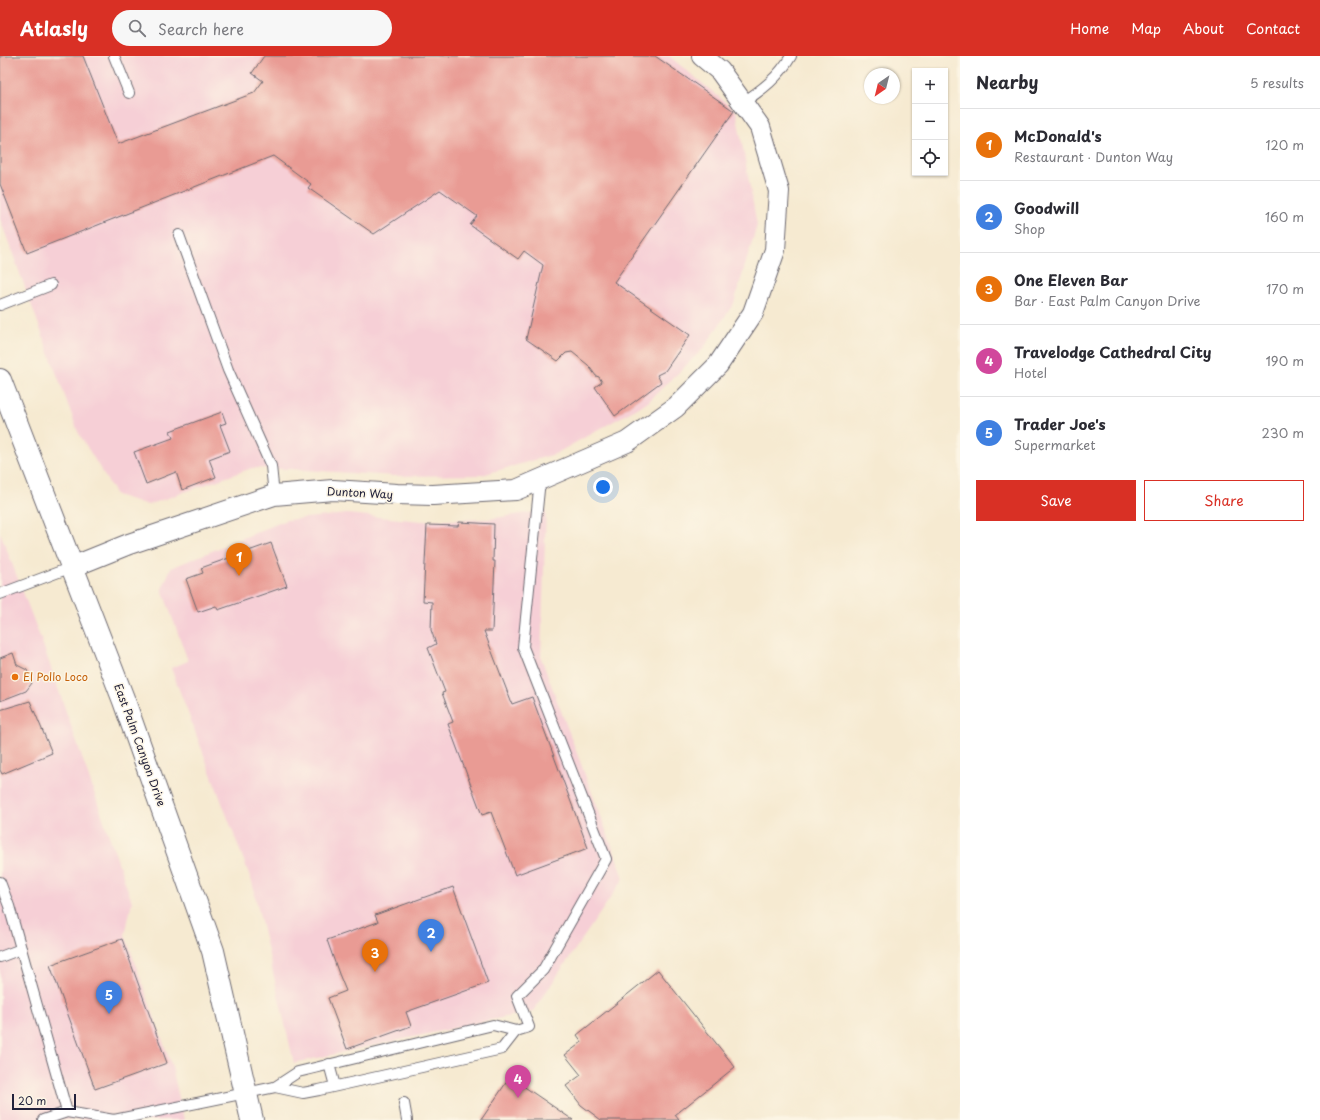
<!DOCTYPE html>
<meta charset="utf-8">
<style>
body{margin:0;font-family:"Playpen Sans",sans-serif;background:#f7f7f7;color:#2b2b33}
.controls{position:absolute;right:12px;top:12px;display:grid;overflow:hidden;border-radius:0px;box-shadow:0 1px 3px #0004}
.controls button{width:36px;height:36px;display:grid;place-items:center;padding:0;border:0;border-bottom:1px solid #e1e1e2;background:#fff;color:#2b2b33;font:20px sans-serif}
.compass{position:absolute;left:864px;top:12px;width:36px;height:36px;border-radius:50%;background:#fff;box-shadow:0 1px 3px #0004;rotate:215deg}
.scale{position:absolute;left:12px;bottom:10px;width:64px;box-sizing:border-box;padding-left:4px;border:2px solid #22223b;border-top:0;font-size:11px;line-height:14px;white-space:nowrap;color:#22223b;-webkit-text-stroke:3px #fcf5e5;paint-order:stroke}
.you{position:absolute;left:603px;top:431px;width:14px;height:14px;margin:-10px;border:3px solid #fff;border-radius:50%;background:#1a73e8;box-shadow:0 0 0 6px #1a73e833}
.badge{display:grid;place-items:center;width:26px;height:26px;border-radius:50%;background:#d93025;color:#fff;font-size:13px;font-weight:700}
.pin{position:absolute;translate:-50% -33px;filter:drop-shadow(0 1px 2px #0008)}
.pin::after{content:'';position:absolute;top:21px;width:14px;height:12px;background:inherit;clip-path:polygon(0 0,100% 0,50% 100%)}
.list{margin:0;padding:0;list-style:none}
h2{display:flex;justify-content:space-between;align-items:center;height:52px;margin:0;padding:0 16px;font-size:17px}
h2 small{font-size:13px;font-weight:400;color:#7c7c81}
.list li{display:grid;grid-template-columns:26px 1fr auto;gap:12px;align-items:center;box-sizing:border-box;height:72px;padding:0 16px;border-top:1px solid #e1e1e2}
.list b{display:block;font-size:15px;white-space:nowrap}
.list p{margin:0;font-size:13px;white-space:nowrap;color:#7c7c81}
.list em{font-size:13px;font-style:normal;color:#7c7c81}
.actions{display:flex;gap:8px;padding:12px 16px}
.actions a{flex:1;padding:9px 0;border:1px solid #d93025;border-radius:0px;text-align:center;font-size:14px;color:#d93025}
.actions .main{background:#d93025;color:#fff}
.icon{flex:none;width:22px;height:22px;fill:none;stroke:currentColor;stroke-width:2;stroke-linecap:round;stroke-linejoin:round}
.map{position:relative;flex:none;width:960px;height:1064px;overflow:hidden}
header{display:flex;align-items:center;gap:24px;box-sizing:border-box;height:56px;padding:0 20px;background:#d93025;color:#fff}
header strong{font-size:19px}
nav{display:flex;gap:22px;margin-inline-start:auto;font-size:14px}
.search{width:280px;height:36px;background:#f7f7f7;display:flex;align-items:center;gap:10px;box-sizing:border-box;padding:0 14px;border-radius:22px;color:#7c7c81;font-size:15px}
main{display:flex}
aside{flex:1;background:#fff}
.map>svg:first-child{display:block}
.built{fill:#f6cfd6}
.building{fill:#e99b94}
.lines{fill:none;stroke-linecap:round;stroke-linejoin:round}
.lane-casing{stroke:#6c6870;stroke-width:12}
.street-casing{stroke:#6c6870;stroke-width:22}
.primary-casing{stroke:#6c6870;stroke-width:24}
.lane{stroke:#fff;stroke-width:10}
.street{stroke:#fff;stroke-width:20}
.primary{stroke:#fff;stroke-width:22}
.food-dot{fill:#e8710a;stroke:#fcf5e5;stroke-width:1.5}
.labels{text-anchor:middle;stroke-width:3;stroke-linejoin:round;paint-order:stroke}
.street-label{font-size:11px;fill:#22223b;stroke:#fcf5e5}
.food-label{font-size:11px;fill:#c56008;stroke:#fcf5e5;text-anchor:start}
</style>
<header>
<strong>Atlasly</strong>
<div class="search"><svg class="icon" aria-label="search" viewBox="0 0 24 24"><circle cx="10" cy="10" r="6"/><path d="M15 15l6 6"/></svg>Search here</div>
<nav><a>Home</a><a>Map</a><a>About</a><a>Contact</a></nav>
</header>
<main>
<div class="map">
<svg width="960" height="1064" viewBox="0 0 960 1064">
<rect width="100%" height="100%" fill="#fcf5e5"/>
<filter id="ink" filterUnits="userSpaceOnUse"><feTurbulence type="fractalNoise" baseFrequency=".025" numOctaves="2"/><feDisplacementMap in="SourceGraphic" scale="8" xChannelSelector="R" yChannelSelector="G"/><feConvolveMatrix kernelMatrix="1 2 1 2 8 2 1 2 1" color-interpolation-filters="sRGB"/></filter>
<filter id="wash" filterUnits="userSpaceOnUse"><feTurbulence type="fractalNoise" baseFrequency=".012" numOctaves="4" result="noise"/><feDisplacementMap in="SourceGraphic" scale="16" xChannelSelector="R" yChannelSelector="G"/><feGaussianBlur stdDeviation="0.9" result="paint"/><feColorMatrix in="noise" values="0 0 0 0 0 0 0 0 0 0 0 0 0 0 0 0 0 1.4 0 .05"/><feComposite in="paint" operator="in"/></filter>
<g filter="url(#wash)">
<rect width="100%" height="100%" fill="#f6ead1"/>
<g class="built">
<polygon points="0,0 669,0 736,55 757,169 734,247 703,293 648,346 555,398 482,419 395,420 291,413 252,412 148,449 116,439 78,376 0,163"/>
<polygon points="546,454 541,602 624,822 533,955 294,1007 252,826 171,612 188,605 162,533 171,512 286,464 347,458 422,465 489,463"/>
<polygon points="0,476 42,586 132,846 125,879 172,1011 184,1064 0,1064"/>
</g>
<g id="blocks">
<g class="building">
<polygon points="0,0 83,0 118,88 254,37 263,25 252,17 264,0 655,0 734,55 614,226 690,279 665,315 657,319 661,326 615,360 595,331 602,326 599,321 596,320 588,309 572,296 566,297 558,305 526,283 543,209 524,195 518,203 470,169 477,160 440,134 374,178 308,132 311,128 273,100 27,197 0,128"/>
<polygon points="222,356 226,367 220,369 230,395 209,403 216,421 182,434 176,416 146,428 134,396 173,382 170,375"/>
<polygon points="459,466 494,468 493,505 495,505 492,575 484,575 512,648 532,641 588,792 515,819 491,756 482,759 448,668 453,666 442,637 445,636 428,592 436,588 431,574 432,546 423,545 427,469 458,470"/>
<polygon points="271,487 287,530 218,554 216,550 198,556 186,523 203,517 201,512"/>
<polygon points="13,597 17,609 27,614 32,627 26,635 0,645 0,602"/>
<polygon points="30,645 52,697 2,718 0,714 0,654"/>
<polygon points="453,831 488,927 406,956 411,970 347,993 328,942 346,935 339,918 327,884 378,866 375,859"/>
<polygon points="122,883 167,1007 95,1033 50,909"/>
<polygon points="658,914 735,1011 675,1059 679,1064 601,1064 581,1049 566,1030 581,1019 565,999 582,986 577,979"/>
<polygon points="510,1021 573,1064 481,1064"/>
</g>
</g>
</g>
<g filter="url(#ink)">
<use href="#blocks" fill-opacity="0" stroke="#6c6870" stroke-width="1"/>
<g class="lines">
<g class="lane-casing">
<g id="lane">
<polyline points="114,0 129,37"/>
<path d="M742,47C762,34 779,21 791,0"/>
<polyline points="179,179 228,314 271,410 274,439"/>
<polyline points="0,249 51,229"/>
<polyline points="0,538 72,511"/>
<polyline points="0,826 9,850 67,1056"/>
<polyline points="0,901 21,893"/>
<polyline points="329,1008 335,1030"/>
<polyline points="275,1031 298,1016 493,969 516,975 529,971 517,940 543,914 606,803 523,591 540,424"/>
<polyline points="404,1047 407,1064"/>
<polyline points="43,1064 67,1056 114,1064 275,1031 303,1037 319,1034 502,993 516,975"/>
</g>
</g>
<g class="street-casing">
<polyline id="street" points="72,511 129,488 274,439 333,434 397,438 433,439 516,434 627,386 676,351 718,309 753,257 775,194 779,135 760,71 720,15 702,0"/>
</g>
<g class="primary-casing">
<polyline id="primary" points="0,324 124,645 213,895 252,1064"/>
</g>
<use href="#lane" class="lane"/>
<use href="#street" class="street"/>
<use href="#primary" class="primary"/>
</g>
</g>
<circle class="food-dot" cx="15" cy="621" r="4"/>
<g class="labels">
<g class="street-label">
<text transform="translate(360 437) rotate(3)" y="4">Dunton Way</text>
<text transform="translate(140 689) rotate(70)" y="4">East Palm Canyon Drive</text>
</g>
<g class="food-label">
<text x="23" y="625">El Pollo Loco</text>
</g>
</g>
</svg>
<div class="controls">
<button>+</button>
<button>−</button>
<button><svg class="icon" aria-label="locate" viewBox="0 0 24 24"><circle cx="12" cy="12" r="6"/><path d="M12 2v4M12 18v4M2 12h4M18 12h4"/></svg></button>
</div>
<svg class="compass" viewBox="-18 -18 36 36"><path d="M0-13l5 13h-10z" fill="#e53935"/><path d="M0 13l5-13h-10z" fill="#7c7c81"/></svg>
<div class="scale">20 m</div>
<div class="you"></div>
<div class="pin badge" style="left:239px;top:520px;background:#e8710a">1</div>
<div class="pin badge" style="left:431px;top:896px;background:#3f7fe0">2</div>
<div class="pin badge" style="left:375px;top:916px;background:#e8710a">3</div>
<div class="pin badge" style="left:518px;top:1042px;background:#d1479c">4</div>
<div class="pin badge" style="left:109px;top:958px;background:#3f7fe0">5</div>
</div>
<aside>
<h2>Nearby<small>5 results</small></h2>
<ul class="list">
<li><span class="badge" style="background:#e8710a">1</span><div><b>McDonald's</b><p>Restaurant · Dunton Way</p></div><em>120 m</em></li>
<li><span class="badge" style="background:#3f7fe0">2</span><div><b>Goodwill</b><p>Shop</p></div><em>160 m</em></li>
<li><span class="badge" style="background:#e8710a">3</span><div><b>One Eleven Bar</b><p>Bar · East Palm Canyon Drive</p></div><em>170 m</em></li>
<li><span class="badge" style="background:#d1479c">4</span><div><b>Travelodge Cathedral City</b><p>Hotel</p></div><em>190 m</em></li>
<li><span class="badge" style="background:#3f7fe0">5</span><div><b>Trader Joe's</b><p>Supermarket</p></div><em>230 m</em></li>
</ul>
<div class="actions"><a class="main">Save</a><a>Share</a></div>
</aside>
</main>
